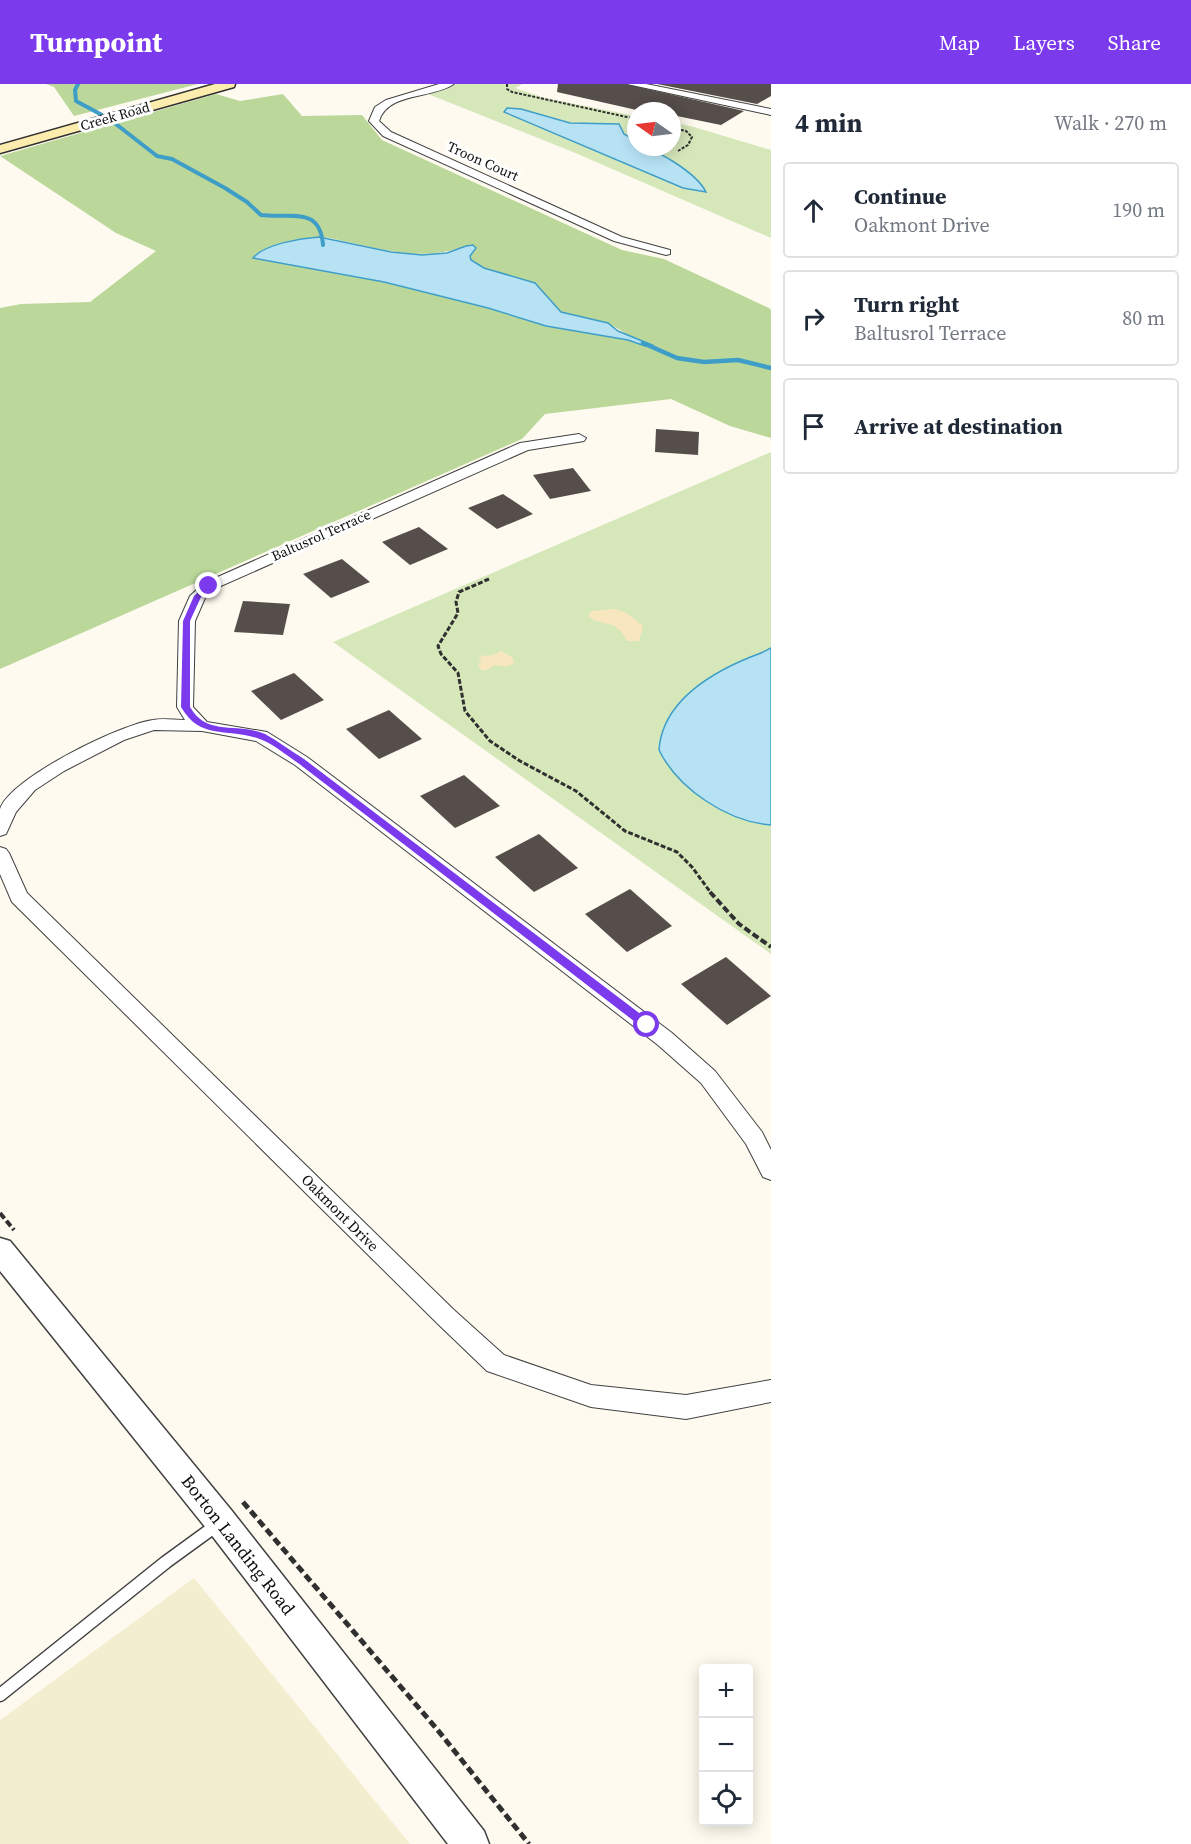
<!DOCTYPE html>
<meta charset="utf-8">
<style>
body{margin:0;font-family:"Source Serif 4",serif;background:#f6f6f7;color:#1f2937}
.controls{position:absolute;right:18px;bottom:18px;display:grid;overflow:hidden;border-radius:6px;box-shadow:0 3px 15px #0003}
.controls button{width:54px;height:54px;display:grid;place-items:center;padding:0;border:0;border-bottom:2px solid #e0e1e3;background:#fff;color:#1f2937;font:30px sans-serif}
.compass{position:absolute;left:627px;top:18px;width:54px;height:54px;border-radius:50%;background:#fff;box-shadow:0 3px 15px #0003;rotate:284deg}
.stop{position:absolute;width:18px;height:18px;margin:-14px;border:4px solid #7c3aed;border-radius:50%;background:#fff}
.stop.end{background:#7c3aed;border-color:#fff;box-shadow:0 2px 6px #0008}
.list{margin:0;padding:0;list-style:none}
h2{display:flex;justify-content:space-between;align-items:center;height:78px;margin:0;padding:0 24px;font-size:26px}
h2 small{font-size:20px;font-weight:400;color:#747a83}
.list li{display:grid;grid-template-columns:39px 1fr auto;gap:18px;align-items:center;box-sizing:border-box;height:96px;margin:0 12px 12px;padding:0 12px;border:2px solid #e0e1e3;border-radius:6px}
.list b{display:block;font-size:22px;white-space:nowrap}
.list p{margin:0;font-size:20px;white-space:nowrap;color:#747a83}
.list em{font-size:20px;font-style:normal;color:#747a83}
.icon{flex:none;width:33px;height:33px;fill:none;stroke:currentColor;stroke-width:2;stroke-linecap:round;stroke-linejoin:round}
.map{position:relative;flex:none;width:771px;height:1760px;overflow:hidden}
header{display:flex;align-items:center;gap:36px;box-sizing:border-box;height:84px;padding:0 30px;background:#7c3aed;color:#fff}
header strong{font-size:28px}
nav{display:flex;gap:33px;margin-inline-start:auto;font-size:21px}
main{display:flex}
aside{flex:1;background:#fff}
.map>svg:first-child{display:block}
.farmland{fill:#f4eed0}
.green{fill:#d6e8ba}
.forest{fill:#bbd89a;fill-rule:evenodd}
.sand{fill:#f8e6be}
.water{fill:#b6e2f4;stroke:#3f9ec8;stroke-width:1.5}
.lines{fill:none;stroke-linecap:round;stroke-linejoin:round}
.stream-far1{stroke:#3f9ec8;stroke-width:4}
.stream{stroke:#3f9ec8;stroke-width:4.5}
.building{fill:#564e4b}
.service-casing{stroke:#414141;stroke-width:15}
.minor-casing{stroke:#414141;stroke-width:2}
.tertiary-casing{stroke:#414141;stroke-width:3}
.secondary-casing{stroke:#303030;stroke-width:3}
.path-far3{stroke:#303030;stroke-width:2;stroke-dasharray:3 1.5;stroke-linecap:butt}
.path-far2{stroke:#303030;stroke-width:3;stroke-dasharray:5 2;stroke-linecap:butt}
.path-far1{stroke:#303030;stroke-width:4;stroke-dasharray:7 3;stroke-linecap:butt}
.path{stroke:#303030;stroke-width:5;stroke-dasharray:8 4;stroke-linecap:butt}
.service{stroke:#fff;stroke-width:12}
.minor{fill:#fff;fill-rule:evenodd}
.tertiary{fill:#fff;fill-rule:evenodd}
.secondary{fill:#fcecad;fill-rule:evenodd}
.route{fill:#7c3aed}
.labels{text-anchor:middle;stroke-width:6;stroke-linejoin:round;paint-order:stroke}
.far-street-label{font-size:14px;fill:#0e0e0e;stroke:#fff}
.street-label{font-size:15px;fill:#0e0e0e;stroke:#fff}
.near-street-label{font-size:18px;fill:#0e0e0e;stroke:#fff}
</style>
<header>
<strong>Turnpoint</strong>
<nav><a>Map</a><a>Layers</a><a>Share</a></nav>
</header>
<main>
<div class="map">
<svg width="771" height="1760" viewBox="0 0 771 1760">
<rect width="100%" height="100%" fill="#fefaef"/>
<polygon class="farmland" points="194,1494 410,1760 0,1760 0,1636"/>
<g class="green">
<polygon points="458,0 523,0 515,4 545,14 636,32 636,63 672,63 672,38 694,43 771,66 771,154 573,68 428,10"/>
<polygon points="771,368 771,870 333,558"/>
</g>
<g class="forest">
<polygon points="46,0 198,0 74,32 54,3"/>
<path d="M216,10L240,17L283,10L302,32L362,31L382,56L622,166L664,175L769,224L771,226V354L730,342L671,315L545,330L522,355L0,585V224L21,220L90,218L156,167L116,149L0,72ZM319,153C329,153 338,156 347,158C390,167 425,178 468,161L475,166L469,174L484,184L529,197L561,228L608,239L649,263L628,256L546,242L488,224L384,198L253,173C268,158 299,155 319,153Z"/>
</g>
<g class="sand">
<path d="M614,525L625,528L643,542L639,557H627C614,532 605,545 588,532L592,527Z"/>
<path d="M501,567L512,573L514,578C508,585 503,582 495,581C488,585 483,591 478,581L482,577L479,575L480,572L493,571Z"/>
</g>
<g class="water">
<path d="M507,24L521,25L570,39L619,40L624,50L636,57V63C656,63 697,90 706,108L683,104L504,28Z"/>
<path d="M319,153L391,168L422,171L447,169L466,162L473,161L476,164L470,172L471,176L484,184L535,199L561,228L608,239L618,247L652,261L645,262L628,256L546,242L488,224L384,198L253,174C264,160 302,154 319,153Z"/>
<path d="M771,564V741C728,738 678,705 659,666C662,622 703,594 741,577C751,572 761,570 771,564Z"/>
</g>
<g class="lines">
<g class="stream-far1">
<polyline points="78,0 75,6 76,17 102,31"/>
<path d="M112,37L157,72L172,75L225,104L247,118L261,131C290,135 320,121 323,161"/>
</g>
<polyline class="stream" points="643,259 677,274 704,278 738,276 771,284"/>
</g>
<g class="building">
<polygon points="558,0 625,0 744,27 721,41 672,31 672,27 641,27 557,8"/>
<polygon points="657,0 771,0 771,12 757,20"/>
<polygon points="656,345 699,348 698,371 655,368"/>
<polygon points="573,384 591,407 550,415 533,391"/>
<polygon points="503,410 533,430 497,445 468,424"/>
<polygon points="419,443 448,465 410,481 382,458"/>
<polygon points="342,475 370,498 331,514 303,490"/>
<polygon points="243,517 290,520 283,551 234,548"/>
<polygon points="294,589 324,616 281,636 251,607"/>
<polygon points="389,626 422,655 379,675 346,645"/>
<polygon points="464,691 500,722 455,744 420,712"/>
<polygon points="539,750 578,784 534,808 495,773"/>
<polygon points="630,805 672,842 627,868 585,830"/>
<polygon points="726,873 771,912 727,941 681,900"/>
</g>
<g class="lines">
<g class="service-casing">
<polyline id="service" points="0,1611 166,1478 217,1441"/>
</g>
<g class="minor-casing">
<g id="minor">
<path d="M439,0H454C432,15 388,8 379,37L391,48L622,153L670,166V170L666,171L614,157L383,52L369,37L375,23L386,16Z"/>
<polygon points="627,0 646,0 771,25 771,31"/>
<path d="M579,350L586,354L584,357L528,366L214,505L205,514L195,537L193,623L207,638L267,648L307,673L672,949L715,987L762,1048L771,1066V1096L763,1093L746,1060L701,999L658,961L295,681L256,657L202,647L154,646L124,656L64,687L35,706L16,728L6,750L0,752C0,744 0,732 0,725C10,694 121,640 153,636C163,634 174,636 185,636L177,623L179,537L190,512L204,499L520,359Z"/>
<polygon points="0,763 6,765 9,769 27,809 454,1226 504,1271 591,1301 686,1311 771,1296 771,1318 686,1335 591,1323 487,1287 438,1240 12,818 0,790"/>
</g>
</g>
<g class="tertiary-casing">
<polygon id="tertiary" points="0,1154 10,1157 232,1427 484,1747 489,1760 448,1760 210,1449 0,1187"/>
</g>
<g class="secondary-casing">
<polygon id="secondary" points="215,0 235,0 234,3 0,69 0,61"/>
</g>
<g class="path-far3">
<polyline points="507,0 507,5 512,8 636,35"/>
<polyline points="672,44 686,47 692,53 688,61 678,67"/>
</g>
<polyline class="path-far2" points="489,495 459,508 456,518 458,529 438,562 441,570 458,589 465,627 490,657 520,677 576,707 625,747 677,768 692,783 711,809"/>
<g class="path-far1">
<polyline points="710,808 739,840 771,863"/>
<polyline points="0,1129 14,1146"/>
</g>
<polyline class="path" points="243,1418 436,1644 529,1760"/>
<use href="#service" class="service"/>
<use href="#minor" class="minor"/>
<use href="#tertiary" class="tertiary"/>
<use href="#secondary" class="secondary"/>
</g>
<path class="route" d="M207,500L213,502L201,513L190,537V623C207,653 238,638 265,650C278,657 291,667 304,675L651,938V944H643L298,679C286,671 271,658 257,654C226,644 200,656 181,623L183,537L194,512Z"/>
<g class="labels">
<g class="far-street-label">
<text transform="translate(115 32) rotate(-16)" y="5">Creek Road</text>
<text transform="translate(483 77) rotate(24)" y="5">Troon Court</text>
<text transform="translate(321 451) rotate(-24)" y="5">Baltusrol Terrace</text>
</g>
<g class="street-label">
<text transform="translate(340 1129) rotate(45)" y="5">Oakmont Drive</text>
</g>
<g class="near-street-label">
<text transform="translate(238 1461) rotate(52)" y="6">Borton Landing Road</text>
</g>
</g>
</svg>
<div class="controls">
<button>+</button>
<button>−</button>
<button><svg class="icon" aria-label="locate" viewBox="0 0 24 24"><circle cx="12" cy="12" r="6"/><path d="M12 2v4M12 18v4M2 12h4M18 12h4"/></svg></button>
</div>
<svg class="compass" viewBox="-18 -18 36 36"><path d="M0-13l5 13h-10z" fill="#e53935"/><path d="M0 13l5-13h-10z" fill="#747a83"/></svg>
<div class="stop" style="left:647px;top:941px"></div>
<div class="stop end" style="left:209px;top:502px"></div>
</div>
<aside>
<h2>4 min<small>Walk · 270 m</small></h2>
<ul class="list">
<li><svg class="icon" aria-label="ahead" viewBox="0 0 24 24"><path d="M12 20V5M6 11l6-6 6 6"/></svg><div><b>Continue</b><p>Oakmont Drive</p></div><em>190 m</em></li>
<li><svg class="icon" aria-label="right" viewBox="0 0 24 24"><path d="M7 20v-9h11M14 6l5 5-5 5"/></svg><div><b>Turn right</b><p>Baltusrol Terrace</p></div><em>80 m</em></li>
<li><svg class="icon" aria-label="arrive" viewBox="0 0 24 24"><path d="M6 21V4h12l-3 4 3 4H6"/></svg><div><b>Arrive at destination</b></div></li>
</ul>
</aside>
</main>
